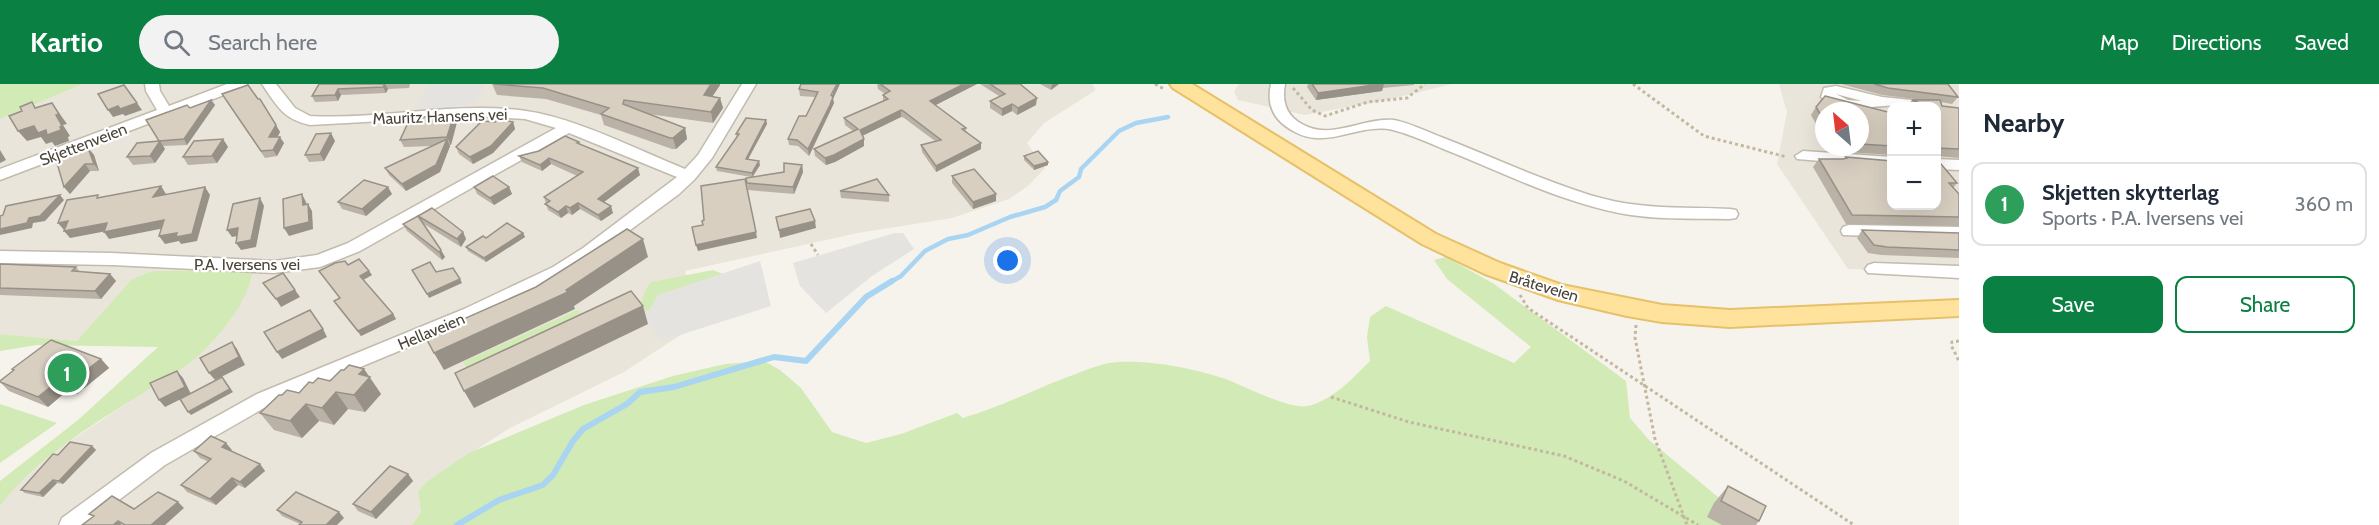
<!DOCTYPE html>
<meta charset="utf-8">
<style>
body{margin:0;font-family:Cabin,sans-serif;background:#f2f2f3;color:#1f2937}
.controls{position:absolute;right:18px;top:18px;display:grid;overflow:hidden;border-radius:12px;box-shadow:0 6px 24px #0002}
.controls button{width:54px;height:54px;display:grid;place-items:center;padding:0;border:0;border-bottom:2px solid #e0e1e3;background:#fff;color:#1f2937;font:30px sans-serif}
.compass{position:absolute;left:1815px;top:18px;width:54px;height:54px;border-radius:50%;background:#fff;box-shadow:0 6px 24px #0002;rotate:332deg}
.you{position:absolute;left:1008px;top:177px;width:21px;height:21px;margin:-15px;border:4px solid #fff;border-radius:50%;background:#1a73e8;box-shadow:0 0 0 9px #1a73e833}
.badge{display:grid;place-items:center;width:39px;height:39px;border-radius:50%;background:#0b8043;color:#fff;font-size:20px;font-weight:700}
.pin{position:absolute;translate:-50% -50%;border:3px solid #fff;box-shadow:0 2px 6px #0006}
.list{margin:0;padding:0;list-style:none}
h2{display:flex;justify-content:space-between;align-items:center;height:78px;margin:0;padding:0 24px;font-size:26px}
h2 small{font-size:20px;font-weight:400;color:#747a83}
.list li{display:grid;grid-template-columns:39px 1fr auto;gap:18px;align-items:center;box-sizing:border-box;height:84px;margin:0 12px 12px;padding:0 12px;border:2px solid #e0e1e3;border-radius:12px}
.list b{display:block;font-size:22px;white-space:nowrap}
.list p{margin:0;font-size:20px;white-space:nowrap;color:#747a83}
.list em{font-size:20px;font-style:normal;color:#747a83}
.actions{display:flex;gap:12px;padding:18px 24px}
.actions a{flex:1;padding:14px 0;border:2px solid #0b8043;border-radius:12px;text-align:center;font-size:21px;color:#0b8043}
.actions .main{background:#0b8043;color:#fff}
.icon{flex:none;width:33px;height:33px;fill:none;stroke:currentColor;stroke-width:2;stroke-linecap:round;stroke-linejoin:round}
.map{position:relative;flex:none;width:1959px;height:441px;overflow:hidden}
header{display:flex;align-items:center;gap:36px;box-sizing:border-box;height:84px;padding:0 30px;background:#0b8043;color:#fff}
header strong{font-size:28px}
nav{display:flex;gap:33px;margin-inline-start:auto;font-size:21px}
.search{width:420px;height:54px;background:#f2f2f3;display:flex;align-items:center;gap:15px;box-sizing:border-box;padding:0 21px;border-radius:33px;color:#747a83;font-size:22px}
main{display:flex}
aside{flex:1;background:#fff}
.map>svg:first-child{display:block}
.residential{fill:#eae5da;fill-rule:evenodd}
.green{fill:#d2eab5}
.parking{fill:#e5e3e0}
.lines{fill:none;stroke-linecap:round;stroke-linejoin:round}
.stream-far1{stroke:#a9d4f2;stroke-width:4.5}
.stream{stroke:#a9d4f2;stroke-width:6}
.minor-casing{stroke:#c2bbae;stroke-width:3}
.major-casing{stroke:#e6c16a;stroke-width:4}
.path{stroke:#c4b79f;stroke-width:3;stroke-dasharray:3 3;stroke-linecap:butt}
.minor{fill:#fff;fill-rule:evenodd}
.major{fill:#ffe39c;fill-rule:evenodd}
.wall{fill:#bab2a6}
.shaded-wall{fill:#979187}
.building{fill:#d8cfc1;stroke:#979187;stroke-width:1.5}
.labels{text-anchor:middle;stroke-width:4.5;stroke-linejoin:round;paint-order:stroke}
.street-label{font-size:16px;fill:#4b4439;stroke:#fff}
</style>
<header>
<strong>Kartio</strong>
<div class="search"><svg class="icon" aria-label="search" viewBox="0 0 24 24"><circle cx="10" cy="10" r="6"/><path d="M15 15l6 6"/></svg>Search here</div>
<nav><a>Map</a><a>Directions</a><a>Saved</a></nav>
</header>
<main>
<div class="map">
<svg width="1959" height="441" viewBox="0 0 1959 441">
<rect width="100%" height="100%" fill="#f6f3ec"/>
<g class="residential">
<polygon points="83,0 1092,0 1096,6 1044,39 1027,59 1045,84 1028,102 1009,115 952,134 858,149 685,187 687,193 685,248 624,288 510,344 429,396 418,407 421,428 412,441 0,441 0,422 14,403 54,368 153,302 222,186 152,187 132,195 77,257 0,250 0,35"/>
<polygon points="1239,0 1452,0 1391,15 1305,31 1238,16 1234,7"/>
<path d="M1779,0H1959V189L1848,185L1777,80L1787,28ZM1892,22H1936V122H1892ZM1824,27H1860V63H1824Z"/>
</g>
<g class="green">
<polygon points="0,0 83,0 0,35"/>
<path d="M1446,173L1494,200L1626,297L1630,334L1649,356L1752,441H412L421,428L418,407L429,396L469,369L584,321L673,292L725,280L764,277L780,286L801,304L832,348L866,359L901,350L957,329L963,334C998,324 1031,307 1065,294C1079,289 1094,282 1109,279C1143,274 1193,284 1226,295C1244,302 1290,326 1308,322C1333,316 1353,294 1370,277L1367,253L1370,233L1386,222L1514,279L1531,263L1447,195L1434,176Z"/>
<path d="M222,186L252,188C248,218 221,250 199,271C187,283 168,292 154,302C100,337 39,370 0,422V397L78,336L158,263L37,261L0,267V250L77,257L132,195L152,187Z"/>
<polygon points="713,186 723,190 658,211 650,226 642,229 639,224 646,205 651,198"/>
<polygon points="577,226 581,229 579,232 467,284 463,278"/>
<polygon points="0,320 57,339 0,379"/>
</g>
<g class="parking">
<polygon points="432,0 486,0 473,21 414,25 426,5"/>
<polygon points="895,149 903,149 914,165 872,192 826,229 800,202 793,179"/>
<polygon points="760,177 771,222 661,257 642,229 650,225 658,211"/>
</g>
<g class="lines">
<polyline class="stream-far1" points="889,199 901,192 925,167 948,155 968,151 1010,133 1045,123 1056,116 1060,107 1079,93 1081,85 1119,47 1136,39 1168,33"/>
<polyline class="stream" points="457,441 499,416 543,401 553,391 573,357 583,345 627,320 640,308 674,303 774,273 806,277 866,213 892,197"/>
<g class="minor-casing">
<g id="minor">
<polygon points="145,0 159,0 160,7 169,22 227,0 247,0 245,3 0,96 0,85 157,26 146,7"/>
<path d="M262,0H276L295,24L310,32C382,36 454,17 526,27C576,34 638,66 685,85L698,71L742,0H756L712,74L694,96L679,110L595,172L565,191L476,235L271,320L165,381L86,441H59L62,434L151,369L257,310L464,225L553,183L583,164L677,93L569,49L360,167L320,183L274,189L112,181L0,179V167L112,169L274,177L317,171L348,159L556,44L525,35L474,32L310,41C283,35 277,22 262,0Z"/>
<path d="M1271,0H1285C1281,21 1288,35 1308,43C1335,54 1366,33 1394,36C1409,39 1426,47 1441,53C1475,66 1508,81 1542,94C1573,106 1606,118 1639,121C1669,125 1700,123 1730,125L1736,126L1738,130L1736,134L1730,135C1700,134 1669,136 1639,132C1612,129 1585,121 1559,112C1519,98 1480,79 1441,64C1425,57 1409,50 1393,46C1360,38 1328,66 1295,48C1275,38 1266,22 1271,0Z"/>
<path d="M1836,2L1882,13L1932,18L1939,22L1936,25V22C1919,22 1901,21 1884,22C1864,23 1837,31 1821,13L1824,4ZM1836,10L1862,17L1848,16Z"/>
<polygon points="1803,67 1892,73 1892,83 1797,75 1795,72"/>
<polygon points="1936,75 1959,76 1959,86 1936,85"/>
<polygon points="1849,141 1959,143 1959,155 1843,151 1841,147 1843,143"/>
<polygon points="1874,179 1959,182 1959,194 1868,189 1865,185 1868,181"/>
</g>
</g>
<g class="major-casing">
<polygon id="major" points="1170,0 1192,0 1436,150 1500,179 1562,201 1662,221 1730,226 1959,216 1959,232 1730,243 1662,238 1627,232 1558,216 1485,190 1422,160 1173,4"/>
</g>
<g class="path">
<polyline points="1155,0 1164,5"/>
<polyline points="1633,0 1704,52 1787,73"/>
<polyline points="1293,4 1312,26 1325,32 1368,18 1407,14 1425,0"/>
<polyline points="811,160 818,171"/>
<polyline points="1520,211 1528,224 1854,441"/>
<polyline points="1636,241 1635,254 1655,355 1687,441"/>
<polyline points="1959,257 1952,258 1951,261 1959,277"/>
<polyline points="1331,313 1409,338 1564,372 1624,397 1698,441"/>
</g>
<use href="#minor" class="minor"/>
<use href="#major" class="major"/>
</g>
<g class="wall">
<polygon points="319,0 410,0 409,4 388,5 386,9 341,11 338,17 315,18 312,12"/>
<polygon points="492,0 720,1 712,13 720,14 723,24 713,39 648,30 685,44 687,55 676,65 672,65 604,41 601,31 546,15 497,11"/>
<polygon points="801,0 833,15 834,19 809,72 798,62 789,61 788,55 806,32 815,13 800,12 799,5"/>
<polygon points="877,0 977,0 935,21 966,44 966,47 981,65 936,88 922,68 921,61 935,57 904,34 901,33 862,52 864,62 835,78 826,81 815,72 814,65 853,47 845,41 844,34 883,17 883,11 885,10 878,5"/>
<polygon points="980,0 1020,0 1036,21 1017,31 1012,27 1002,32 990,24 990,17 999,12"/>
<polygon points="1040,0 1059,0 1051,6"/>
<polygon points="1308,0 1414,0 1414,1 1383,4 1382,7 1316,16 1307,3"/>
<polygon points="1841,0 1948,0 1958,13 1952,20 1941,18 1942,22 1959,24 1959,74 1936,72 1936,22 1907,22 1912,16 1924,16 1882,11"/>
<polygon points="258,15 280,48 278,53 284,59 277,72 265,74 226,17"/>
<polygon points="211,16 215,21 187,61 163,62 165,65 155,79 133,81 127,73 159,57 190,24"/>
<polygon points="1816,23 1892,29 1892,71 1832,67 1829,63 1860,63 1860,27 1824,27 1824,54 1811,31"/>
<polygon points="766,36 767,40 748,75 760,81 753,93 784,88 802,81 803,88 794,110 748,106 747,99 751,93 717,87 716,83 737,53 736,50"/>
<polygon points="457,38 451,61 449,61 450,62 440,88 406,107 389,91 385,84 433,62 404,63 400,56"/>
<polygon points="513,38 515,45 493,69 473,80 459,70 456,63"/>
<polygon points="223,55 228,63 217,79 188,81 183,73"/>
<polygon points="335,57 324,77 309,78 305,71"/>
<polygon points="579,58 580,61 640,91 604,118 613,129 601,137 580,125 572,131 568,129 561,134 548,126 544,113 577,92 551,80 542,87 522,78 519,72"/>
<polygon points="88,64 94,71 99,87 90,87 70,110 64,103 71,70"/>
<polygon points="1024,72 1048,78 1048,81 1034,86 1024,76"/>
<polygon points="1846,73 1892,122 1936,74 1957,99 1953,104 1959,110 1959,142 1846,140 1813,83 1819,75 1844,75"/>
<polygon points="952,92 996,117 973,125 952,99"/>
<polygon points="474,103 509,103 512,110 494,121 477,110"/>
<polygon points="840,107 889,111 889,118 841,114"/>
<polygon points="392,110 366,132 342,125 338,118"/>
<polygon points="418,132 463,148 466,155 461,163 424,140 441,166 445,173 442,176 407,147 403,140"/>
<polygon points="1862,146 1959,149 1959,174 1881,171 1868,169 1857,154"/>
<polygon points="523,149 525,153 486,178 468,167 466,163 486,154"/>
<polygon points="0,180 76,183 80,188 110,190 116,197 101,215 0,211"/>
<polygon points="348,181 369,187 372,191 363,196 393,230 396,235 361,252 337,222 334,217 340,214 319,187"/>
<polygon points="101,275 109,284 77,310 67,307 48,323 9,307 0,298 0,297 13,287 12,285"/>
<polygon points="364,285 381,310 365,328 348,325 334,341 319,337 302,354 274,346 260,329 282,311 299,309 313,299 330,297 344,286"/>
<polygon points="92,362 96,366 63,400 57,399 43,413 25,409 21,406 58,371"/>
<polygon points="232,366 231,367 260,380 265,387 245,404 238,401 216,421 187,408 181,401 209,378 200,374 194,367"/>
<polygon points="408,390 413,397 376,435 358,427 353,420"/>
<polygon points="1728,402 1759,437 1756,441 1722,441 1707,433 1714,419"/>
<polygon points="277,426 344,434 300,440 282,432"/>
</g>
<g class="shaded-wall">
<polygon points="385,0 388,5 386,9 383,3"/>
<polygon points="711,0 720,0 720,1 706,22 704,11"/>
<polygon points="837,0 840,0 833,15 834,19 809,72 808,65"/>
<polygon points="964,0 977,0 930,24 930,17"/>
<polygon points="1052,0 1059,0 1051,6"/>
<polygon points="1380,0 1384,0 1382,7 1316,16 1318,9"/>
<polygon points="338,5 341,11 338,17 335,11"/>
<polygon points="720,14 723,24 713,39 711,28"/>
<polygon points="1037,14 1036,21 1017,31 1018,24"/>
<polygon points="211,16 215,21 187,61 184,55"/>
<polygon points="52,19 67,40 63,41 70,52 68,53 69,57 55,62 52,58 46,60 41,53 27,57 18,47"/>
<polygon points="137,19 142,26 125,32 123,30 113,33 108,26 118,22"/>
<polygon points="1012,20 1012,27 1002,32 1002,25"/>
<polygon points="901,26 901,33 860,53 860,46"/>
<polygon points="454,31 457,38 451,61 447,53"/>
<polygon points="766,36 767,40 746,79 746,75"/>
<polygon points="513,38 515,45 493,69 473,80 470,73"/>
<polygon points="276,41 280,48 273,60 269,53"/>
<polygon points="685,44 687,55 676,65 673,54"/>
<polygon points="331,49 335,57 324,77 320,70"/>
<polygon points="280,53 284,59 277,72 273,66"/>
<polygon points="223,55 228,63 217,79 212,72"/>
<polygon points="447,55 450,62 440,88 406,107 402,100"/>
<polygon points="864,55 864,62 835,78 826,81 825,74"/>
<polygon points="160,57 165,65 155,79 150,72"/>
<polygon points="981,59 981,65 936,88 936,82"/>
<polygon points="88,64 94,71 99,87 94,80"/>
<polygon points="0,66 6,76 0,79"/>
<polygon points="549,74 551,80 542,87 540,81"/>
<polygon points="759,77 760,81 752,93 752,89"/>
<polygon points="1048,78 1048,81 1034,86 1034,82"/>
<polygon points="85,80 90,87 70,110 64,103"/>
<polygon points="802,81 803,88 794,110 793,103"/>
<polygon points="638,84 640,91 600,121 598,115"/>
<polygon points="161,102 166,110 158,120 153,113"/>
<polygon points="205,103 210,111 197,157 181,160 179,157 165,160 159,152"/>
<polygon points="388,103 392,110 366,132 362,125"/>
<polygon points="509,103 512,110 494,121 490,114"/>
<polygon points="302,110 306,118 307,128 303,121"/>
<polygon points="996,110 996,117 973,125 973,118"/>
<polygon points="60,111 64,116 45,137 33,139 32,144 0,151 0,145 29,134"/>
<polygon points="260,114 264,122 256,163 241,166 236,159"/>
<polygon points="578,119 580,125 572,131 570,124"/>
<polygon points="308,120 312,127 313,145 289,152 284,144"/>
<polygon points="566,122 568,129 561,134 558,128"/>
<polygon points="611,122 613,129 601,137 598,131"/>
<polygon points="164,136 170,143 109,155 104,148"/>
<polygon points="68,137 64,146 58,139"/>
<polygon points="815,137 816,144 780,154 779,146"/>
<polygon points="107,139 112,146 70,154 64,147"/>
<polygon points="238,144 243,151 232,153 227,146"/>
<polygon points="463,148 466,155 461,163 457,155"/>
<polygon points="756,148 757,154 698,167 696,161"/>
<polygon points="523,149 525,153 486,178 484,174"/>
<polygon points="643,155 648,173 574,222 575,225 444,286 434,269 566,206"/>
<polygon points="441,166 445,173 442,176 439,168"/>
<polygon points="369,187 372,191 363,196 360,192"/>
<polygon points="110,190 116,197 101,215 95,207"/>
<polygon points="460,195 462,199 429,214 427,210"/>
<polygon points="295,206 300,213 281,223 276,215"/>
<polygon points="643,222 648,240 474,324 464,307"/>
<polygon points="393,230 396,235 361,252 358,247"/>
<polygon points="323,245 327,253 282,275 277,268"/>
<polygon points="232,258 237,265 245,281 215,296 209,289"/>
<polygon points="101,275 109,284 77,310 67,301"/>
<polygon points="364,285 381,310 365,328 354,311 359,290"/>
<polygon points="177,287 183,294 191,310 165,323 159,316"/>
<polygon points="58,297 67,307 48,323 38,313"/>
<polygon points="225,297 233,308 191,331 188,328"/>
<polygon points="336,308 348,325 334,341 322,324"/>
<polygon points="306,320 319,337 302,354 290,337"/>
<polygon points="226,359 232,366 228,369 222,363"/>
<polygon points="92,362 96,366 63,400 59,397"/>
<polygon points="260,380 265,387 245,404 240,398"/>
<polygon points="408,390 413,397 376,435 371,428"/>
<polygon points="232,394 238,401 216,421 210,415"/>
<polygon points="53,396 57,399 43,413 39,409"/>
<polygon points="178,418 184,424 165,441 151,441"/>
<polygon points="339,428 344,434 337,441 326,441"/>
<polygon points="118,437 122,441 113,441"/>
</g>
<g class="building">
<polygon points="319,0 385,0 383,3 338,5 335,11 312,12"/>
<polygon points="494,0 711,0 704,11 720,14 711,28 624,16 623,20 685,44 673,54 670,54 601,30 609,24 543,4"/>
<polygon points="801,0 837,0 831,11 833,13 830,21 808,65 797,56 788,55 799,32 806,32 818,8 799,5"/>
<polygon points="880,0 964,0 930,17 966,44 962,45 981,59 936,82 921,61 941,56 903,27 901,26 860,46 864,55 834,71 825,74 814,65 858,45 844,34 888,15 883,11 890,7"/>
<polygon points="990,0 1020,0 1037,14 1018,24 1012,20 1002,25 990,17 1005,10"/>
<polygon points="1312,0 1380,0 1318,9"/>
<polygon points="1874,0 1948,0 1958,13 1888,4"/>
<polygon points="124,1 137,19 120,25 118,22 108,26 98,10"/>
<polygon points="248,1 258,15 260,15 276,41 269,53 280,53 273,66 261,67 222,10"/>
<polygon points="1825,12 1892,29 1892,62 1860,60 1860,27 1824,27 1824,36 1816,23"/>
<polygon points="211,16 184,55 159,57 146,36 187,21 190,24"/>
<polygon points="1912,16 1940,16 1942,22 1959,24 1959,65 1936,64 1936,22 1921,22 1922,20"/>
<polygon points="32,18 35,24 52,19 59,30 56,31 62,42 60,43 61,46 47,51 46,46 38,49 34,42 18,47 9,32 22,27 20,23"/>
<polygon points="454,31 447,53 400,56 408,39 421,38 423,33"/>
<polygon points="746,34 766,36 746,75 759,77 752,89 716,83 739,50 736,50"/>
<polygon points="498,35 513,38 491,62 470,73 456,63 482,37 495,38"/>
<polygon points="331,49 320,70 305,71 316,50"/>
<polygon points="565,52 579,58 577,59 638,84 598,115 611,122 598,131 578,119 570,124 566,122 558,128 545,120 550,117 544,113 583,88 549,74 540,81 519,72 539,67"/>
<polygon points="223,55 212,72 183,73 194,57"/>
<polygon points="447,55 436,81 402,100 385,84"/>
<polygon points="160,57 150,72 127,73 137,59"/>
<polygon points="67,64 68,71 88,64 94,80 85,80 64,103 54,69"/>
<polygon points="1038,67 1048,78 1034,82 1024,72"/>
<polygon points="1846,73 1892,77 1892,122 1936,122 1936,74 1957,99 1949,99 1959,110 1959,133 1852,131 1819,75 1843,75 1847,74"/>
<polygon points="784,79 802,81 793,103 747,99 746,94 784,88"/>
<polygon points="974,85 996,110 973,118 952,92"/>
<polygon points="493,92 509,103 490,114 474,103"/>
<polygon points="745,95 756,148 696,161 692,143 703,141 702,137 704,136 701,102"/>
<polygon points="877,95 889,111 840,107"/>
<polygon points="364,96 388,103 362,125 338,118"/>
<polygon points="161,102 153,113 205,103 192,150 176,153 177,149 159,152 164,136 104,148 107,139 64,147 68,137 58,139 67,116 98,111 97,114"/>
<polygon points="302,110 303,121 308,120 309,138 284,144 283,115"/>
<polygon points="60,111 40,132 29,134 27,139 0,145 0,132 3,131 6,122"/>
<polygon points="260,114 251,156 236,159 238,144 227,146 233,120"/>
<polygon points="432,124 463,148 457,155 418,132"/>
<polygon points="810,125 815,137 779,146 776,133"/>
<polygon points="418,132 441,166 439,168 403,140"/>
<polygon points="507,139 523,149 484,174 466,163 483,152 486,154"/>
<polygon points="627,145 643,155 566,206 568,208 434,269 425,252 536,203"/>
<polygon points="1862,146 1959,149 1959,166 1887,163 1874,161"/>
<polygon points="359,175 369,187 360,192 393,230 358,247 334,217 340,214 319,187 335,179 345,177 348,181"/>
<polygon points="430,178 436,188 453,184 460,195 427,210 412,186"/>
<polygon points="0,180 76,183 72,187 110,190 95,207 0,204"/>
<polygon points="283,189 295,206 276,215 263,199"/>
<polygon points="631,207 643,222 464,307 455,289"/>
<polygon points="310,226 323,245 277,268 264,248"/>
<polygon points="51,256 101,275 67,301 58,297 38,313 0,298 0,297 14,286 12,285"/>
<polygon points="232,258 239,273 209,289 200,274"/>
<polygon points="349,281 364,285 359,290 370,293 354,311 336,308 322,324 306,320 290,337 260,329 279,311 282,311 287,306 299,309 309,298 313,299 318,294 330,297 341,286 344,286"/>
<polygon points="177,287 185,303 159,316 150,299"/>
<polygon points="222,293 230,305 188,328 180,315"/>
<polygon points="211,352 226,359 222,363 260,380 240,398 232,394 210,415 181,401 211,375 194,367"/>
<polygon points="70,358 92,362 59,397 53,396 39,409 21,406 53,370 58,371"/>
<polygon points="390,382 408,390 371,428 353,420"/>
<polygon points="1728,402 1766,422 1759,437 1721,417"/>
<polygon points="158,408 178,418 151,441 125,441 118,437 113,441 82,441 94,432 89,430 112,412 134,425"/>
<polygon points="296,408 339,428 326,441 299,441 302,438 277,426"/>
</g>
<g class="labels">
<g class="street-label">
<text transform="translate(440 32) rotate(-2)" y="6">Mauritz Hansens vei</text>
<text transform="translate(83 60) rotate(-21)" y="6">Skjettenveien</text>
<text x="247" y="186">P.A. Iversens vei</text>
<text transform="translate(1544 202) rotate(17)" y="6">Bråteveien</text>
<text transform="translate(431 247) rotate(-23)" y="6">Hellaveien</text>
</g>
</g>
</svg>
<div class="controls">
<button>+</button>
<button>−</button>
</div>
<svg class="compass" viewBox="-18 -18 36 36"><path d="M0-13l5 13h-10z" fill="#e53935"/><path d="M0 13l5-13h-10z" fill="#747a83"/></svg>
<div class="you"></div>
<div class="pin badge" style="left:67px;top:289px;background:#2e9e5b">1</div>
</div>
<aside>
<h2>Nearby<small></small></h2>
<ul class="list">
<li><span class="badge" style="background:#2e9e5b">1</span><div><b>Skjetten skytterlag</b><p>Sports · P.A. Iversens vei</p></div><em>360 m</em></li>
</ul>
<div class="actions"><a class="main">Save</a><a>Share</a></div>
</aside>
</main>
